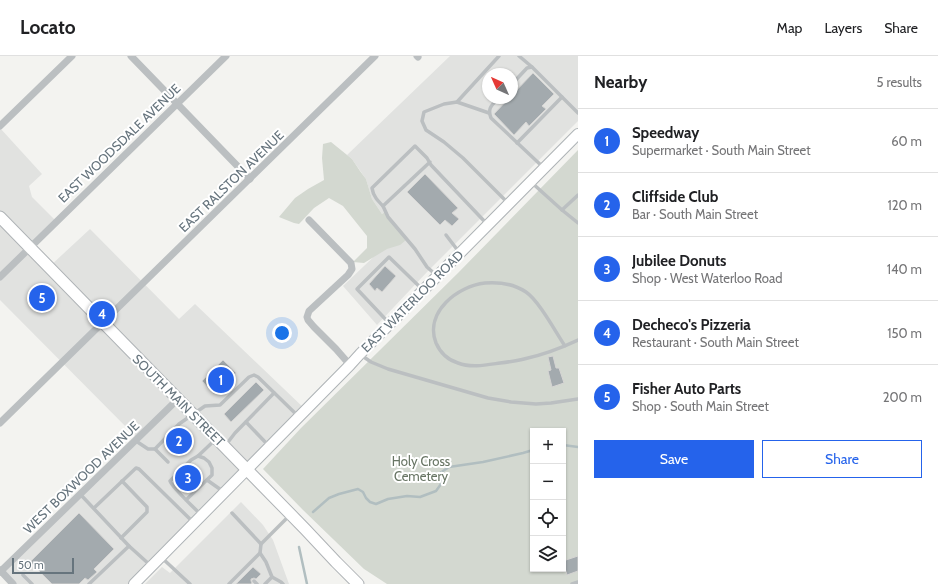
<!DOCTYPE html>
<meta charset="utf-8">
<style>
body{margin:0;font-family:Cabin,sans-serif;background:#f2f2f2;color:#202124}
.controls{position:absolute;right:12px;bottom:12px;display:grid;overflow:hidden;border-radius:0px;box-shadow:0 1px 3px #0004}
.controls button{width:36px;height:36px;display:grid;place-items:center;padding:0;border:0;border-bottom:1px solid #e0e0e0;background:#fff;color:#202124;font:20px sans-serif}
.compass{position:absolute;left:482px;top:12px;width:36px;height:36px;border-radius:50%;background:#fff;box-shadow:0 1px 3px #0004;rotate:315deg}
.scale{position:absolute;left:12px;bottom:10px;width:62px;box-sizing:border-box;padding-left:4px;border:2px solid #66747d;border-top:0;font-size:11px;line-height:14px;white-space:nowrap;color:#66747d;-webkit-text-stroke:3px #fff;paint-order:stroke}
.you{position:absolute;left:282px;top:277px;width:14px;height:14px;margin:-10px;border:3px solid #fff;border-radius:50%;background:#1a73e8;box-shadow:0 0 0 6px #1a73e833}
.badge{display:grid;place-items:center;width:26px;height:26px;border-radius:50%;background:#2563eb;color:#fff;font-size:13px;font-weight:700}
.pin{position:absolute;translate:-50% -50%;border:2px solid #fff;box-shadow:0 1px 4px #0006}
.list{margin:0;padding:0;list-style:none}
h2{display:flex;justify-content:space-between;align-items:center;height:52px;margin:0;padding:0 16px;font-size:17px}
h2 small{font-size:13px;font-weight:400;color:#757577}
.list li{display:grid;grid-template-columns:26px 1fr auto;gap:12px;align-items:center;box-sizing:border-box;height:64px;padding:0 16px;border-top:1px solid #e0e0e0}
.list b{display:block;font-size:15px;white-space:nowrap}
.list p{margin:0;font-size:13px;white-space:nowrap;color:#757577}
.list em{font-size:13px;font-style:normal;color:#757577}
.actions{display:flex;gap:8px;padding:12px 16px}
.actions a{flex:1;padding:9px 0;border:1px solid #2563eb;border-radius:0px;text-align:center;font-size:14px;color:#2563eb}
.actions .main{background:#2563eb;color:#fff}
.icon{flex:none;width:22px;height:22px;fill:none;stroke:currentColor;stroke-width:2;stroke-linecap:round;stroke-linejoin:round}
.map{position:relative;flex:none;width:578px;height:528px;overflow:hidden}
header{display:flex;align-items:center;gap:24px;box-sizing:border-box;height:56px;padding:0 20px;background:#fff;border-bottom:1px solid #e0e0e0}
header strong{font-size:19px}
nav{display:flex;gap:22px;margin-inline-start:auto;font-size:14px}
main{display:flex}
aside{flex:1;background:#fff}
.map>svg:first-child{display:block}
.built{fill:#e1e2e0;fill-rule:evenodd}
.green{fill:#d3d8d0;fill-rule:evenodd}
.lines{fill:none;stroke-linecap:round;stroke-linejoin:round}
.stream{stroke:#b1bec0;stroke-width:2.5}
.building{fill:#a3aaae;stroke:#d5d4d3}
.secondary-casing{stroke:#aeb3b6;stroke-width:12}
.primary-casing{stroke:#afb3b6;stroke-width:13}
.service{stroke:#bbbfc1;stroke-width:3.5}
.minor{stroke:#bbbfc1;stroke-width:7}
.secondary{stroke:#fff;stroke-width:10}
.primary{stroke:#fff;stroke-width:11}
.labels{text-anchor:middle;stroke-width:4;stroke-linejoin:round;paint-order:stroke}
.street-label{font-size:13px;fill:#66747d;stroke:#fff}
.park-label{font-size:13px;fill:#687564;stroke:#fff}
</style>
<header>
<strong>Locato</strong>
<nav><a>Map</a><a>Layers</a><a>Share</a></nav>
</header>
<main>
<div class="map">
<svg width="578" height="528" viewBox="0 0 578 528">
<rect width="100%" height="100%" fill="#f3f3f0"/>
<g class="built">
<path d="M450,0H578V65L427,216L377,269L343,230L385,190V156L382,158L372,143L366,123L352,103L347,99ZM488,18H512V42H488Z"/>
<polygon points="0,72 42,118 29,130 32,141 56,165 30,191 49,211 90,173 179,263 195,248 306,354 134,528 13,528 1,515 138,383 0,244"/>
<polygon points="241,446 263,469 273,484 289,528 145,528 162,511 170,517"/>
</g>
<g class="green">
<polygon points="331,86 352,103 360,115 366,123 372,143 382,158 385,156 406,184 400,189 387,193 364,207 353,206 367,192 367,180 343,150 329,142 314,152 299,168 294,167 279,161 295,142 308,133 324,124 322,102 323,88"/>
<path d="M578,94V528H387L364,513L303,454L263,413L301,372L459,216ZM533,375H563V513H533Z"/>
</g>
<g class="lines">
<g class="stream">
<polyline points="563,389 578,391"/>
<polyline points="313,456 329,442 339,438 358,433 363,436 366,442 370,446 376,448 388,443 407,440 420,441 436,435 441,428 440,417 449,411 483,406 523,397 533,394"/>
<polyline points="299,491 307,528"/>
</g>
</g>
<g class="building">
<polygon points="533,17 554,38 542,50 546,53 529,70 526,66 514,79 494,58 509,42 512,42 512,39"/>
<polygon points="425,118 458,152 452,157 459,163 452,170 445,164 440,169 407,136"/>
<polygon points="385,210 396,220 382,236 377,232 375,235 369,228"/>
<polygon points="553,300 556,312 559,312 564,327 552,331 548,315 551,314 548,301"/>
<polygon points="223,304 236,317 214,338 202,325"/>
<polygon points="256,326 264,334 231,366 224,358"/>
<polygon points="79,457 114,493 94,513 97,516 88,524 85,522 79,528 52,528 30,506"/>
<polygon points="578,500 578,515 567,519 563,505"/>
<polygon points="253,511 261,518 256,523 254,522 251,523 251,525 252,527 251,528 236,528"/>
</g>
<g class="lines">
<g class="secondary-casing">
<polyline id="secondary" points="134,528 350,309 360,298 578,78"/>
</g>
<g class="primary-casing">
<polyline id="primary" points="0,161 305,473 336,506 358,528"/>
</g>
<g class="service">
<polyline points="519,0 532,11"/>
<polyline points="512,28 527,12 532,11 578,57"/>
<path d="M499,42C492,49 487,52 491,62L544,112"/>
<polyline points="457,46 499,0"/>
<polyline points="489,57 457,46 444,48 424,56 422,65 426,74 444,86 463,102 508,147"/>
<polyline points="517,87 562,41"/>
<path d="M430,106L383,150C378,145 373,140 372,132L415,90L427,102L431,109L487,168"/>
<polyline points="531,126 562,154 578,167"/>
<polyline points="383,150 388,161 415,193 427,211 436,219"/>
<polyline points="562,154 578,139"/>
<polyline points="446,179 459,196"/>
<polyline points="389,267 357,233 389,201 422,233"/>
<path d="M565,290C555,275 539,245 526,236C514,228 498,226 485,227C458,230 424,256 436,287C440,296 448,304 458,307C471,312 486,309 500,307C508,306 516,305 524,303C542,299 561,292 578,284"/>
<polyline points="361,299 371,306 388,313 488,342 511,346 536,348 551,347 578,343"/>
<polyline points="246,366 269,390"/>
<polyline points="136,385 148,393 155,393 168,406"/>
<polyline points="225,390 235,377 274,337"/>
<polyline points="155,393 179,368 205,350 220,349 249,321 254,319 258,321 298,360"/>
<polyline points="198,400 216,383"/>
<polyline points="207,424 224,436"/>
<polyline points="81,439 129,490 150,509"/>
<path d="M186,444L212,419V412L209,406L204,402L198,400L191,404L170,425C173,433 194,451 201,459"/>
<polyline points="94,452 136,412 139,413 194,467"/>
<polyline points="232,457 261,488"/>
<polyline points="121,482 147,456 147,451 122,425"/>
<polyline points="260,497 266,506 272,521 281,526 283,528"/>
<polyline points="162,502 190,528"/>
<polyline points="23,519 32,528"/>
<polyline points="254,525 257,528"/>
<polyline points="89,528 129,490"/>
<polyline points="229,528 260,497 261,488 289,460"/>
<polyline points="265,528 272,521"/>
<polyline points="572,528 578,526"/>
</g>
<g class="minor">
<polyline points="131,0 250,123"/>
<polyline points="417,0 418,1"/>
<polyline points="0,70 72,0"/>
<polyline points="309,164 351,207 352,213 348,219 309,255 307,261 308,264 314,271 336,293 350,309"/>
<polyline points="0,221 226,0"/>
<polyline points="0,367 375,0"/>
<polyline points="0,514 13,528"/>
<polyline points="0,516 178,343"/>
</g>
<use href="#secondary" class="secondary"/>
<use href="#primary" class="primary"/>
</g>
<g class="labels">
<g class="street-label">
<text transform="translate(119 87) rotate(-44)" y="5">EAST WOODSDALE AVENUE</text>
<text transform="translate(231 125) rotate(-44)" y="5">EAST RALSTON AVENUE</text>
<text transform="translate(412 245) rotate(-45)" y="5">EAST WATERLOO ROAD</text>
<text transform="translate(179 344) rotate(45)" y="5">SOUTH MAIN STREET</text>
<text transform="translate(81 421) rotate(-44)" y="5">WEST BOXWOOD AVENUE</text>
</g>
<g class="park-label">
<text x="421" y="410">Holy Cross<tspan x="421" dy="15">Cemetery</tspan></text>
</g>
</g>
</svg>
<div class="controls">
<button>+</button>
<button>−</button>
<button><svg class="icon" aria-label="locate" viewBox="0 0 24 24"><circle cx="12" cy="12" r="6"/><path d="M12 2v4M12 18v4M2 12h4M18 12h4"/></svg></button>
<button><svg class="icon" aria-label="layers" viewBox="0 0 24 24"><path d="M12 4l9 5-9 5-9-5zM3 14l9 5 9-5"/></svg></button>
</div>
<svg class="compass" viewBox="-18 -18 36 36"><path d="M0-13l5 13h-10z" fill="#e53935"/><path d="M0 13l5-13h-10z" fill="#757577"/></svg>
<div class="scale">50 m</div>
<div class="you"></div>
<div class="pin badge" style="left:221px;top:324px">1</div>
<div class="pin badge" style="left:179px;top:385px">2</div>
<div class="pin badge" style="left:188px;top:422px">3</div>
<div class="pin badge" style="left:102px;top:258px">4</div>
<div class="pin badge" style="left:42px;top:242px">5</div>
</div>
<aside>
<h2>Nearby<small>5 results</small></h2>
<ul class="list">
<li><span class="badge">1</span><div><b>Speedway</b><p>Supermarket · South Main Street</p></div><em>60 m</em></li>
<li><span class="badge">2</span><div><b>Cliffside Club</b><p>Bar · South Main Street</p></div><em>120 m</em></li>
<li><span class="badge">3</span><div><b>Jubilee Donuts</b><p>Shop · West Waterloo Road</p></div><em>140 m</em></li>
<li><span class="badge">4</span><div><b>Decheco's Pizzeria</b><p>Restaurant · South Main Street</p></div><em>150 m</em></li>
<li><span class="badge">5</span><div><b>Fisher Auto Parts</b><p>Shop · South Main Street</p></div><em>200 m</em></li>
</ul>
<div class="actions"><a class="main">Save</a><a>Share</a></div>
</aside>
</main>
